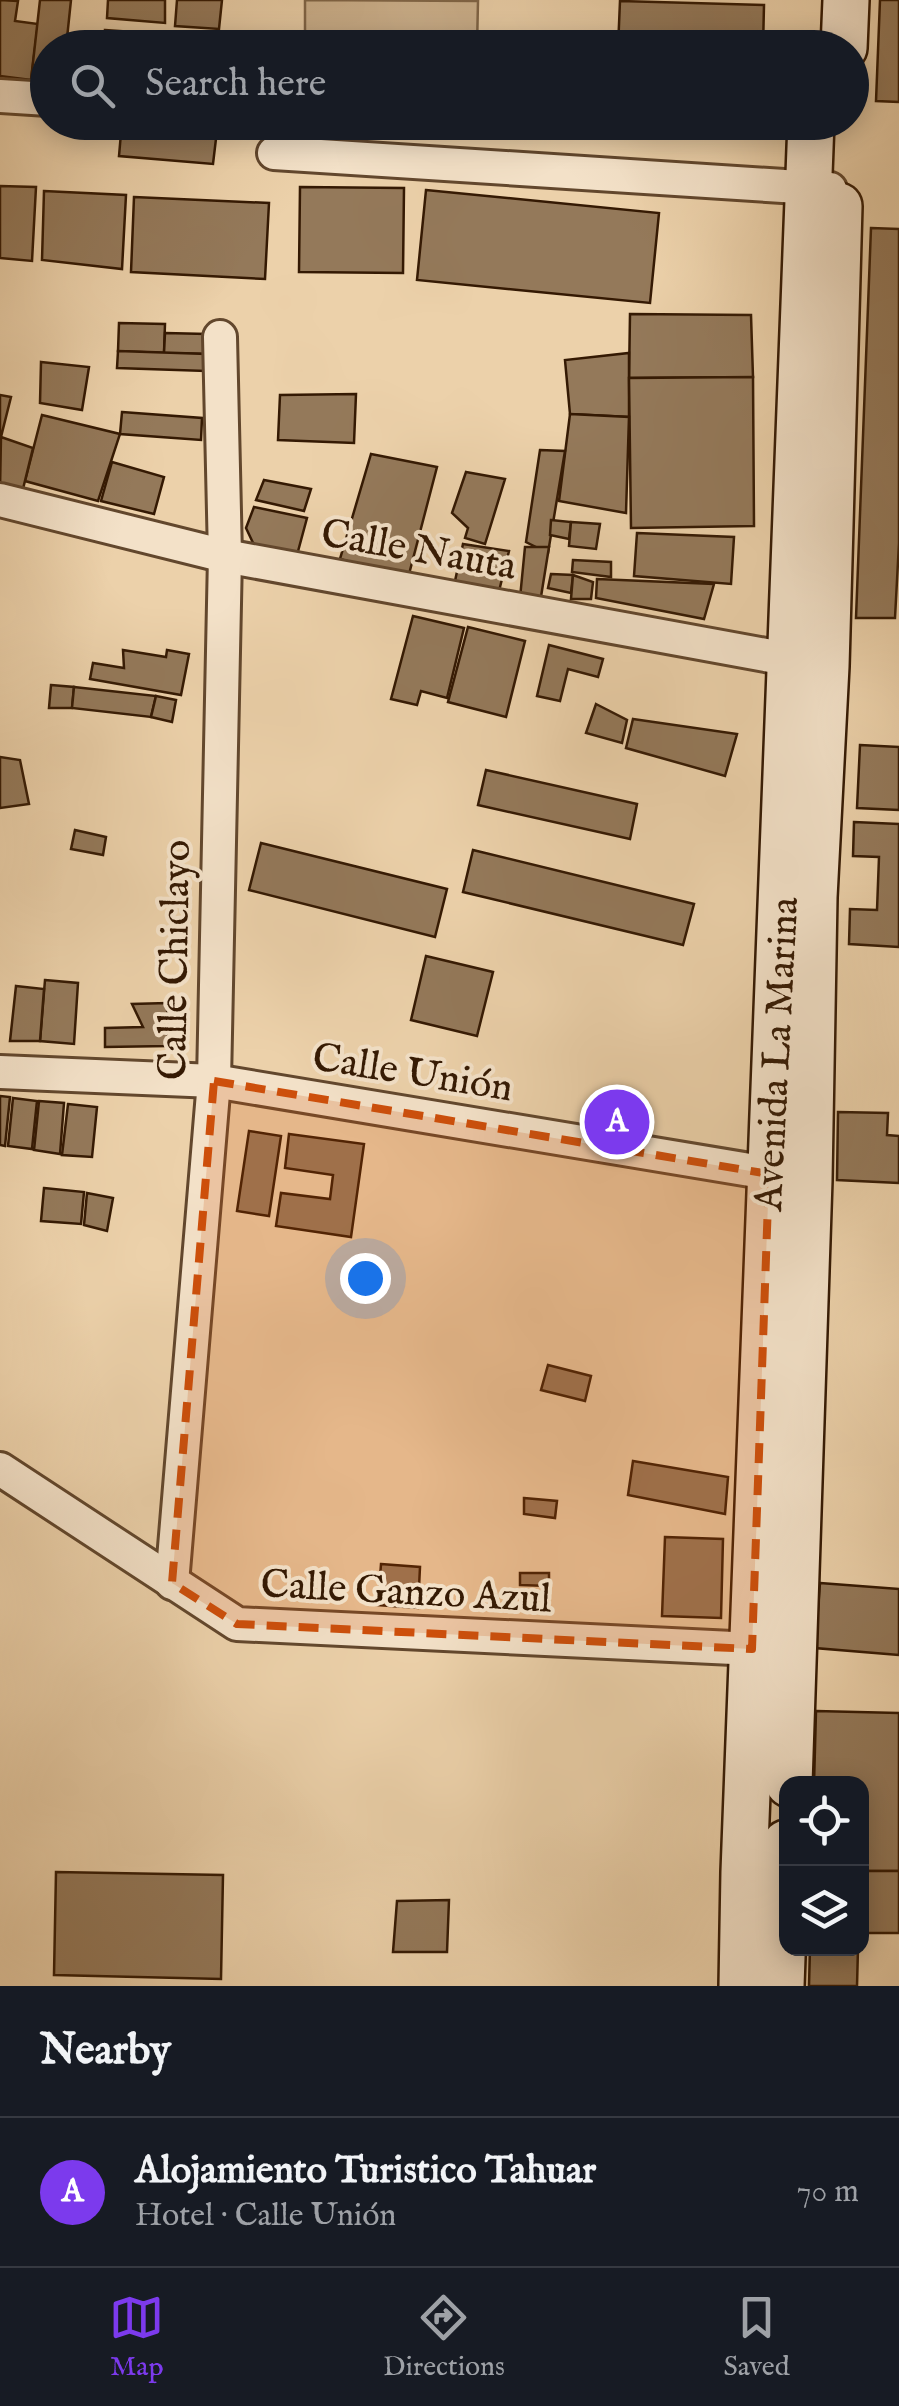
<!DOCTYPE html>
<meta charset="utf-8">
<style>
body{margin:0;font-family:"IM FELL English",serif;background:#20242c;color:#f1f3f6}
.controls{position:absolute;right:30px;bottom:30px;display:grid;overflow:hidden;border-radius:20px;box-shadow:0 5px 25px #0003}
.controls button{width:90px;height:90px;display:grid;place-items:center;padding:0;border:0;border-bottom:2px solid #363941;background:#171b24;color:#f1f3f6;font:50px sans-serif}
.you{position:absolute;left:365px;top:1278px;width:35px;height:35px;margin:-25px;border:8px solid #fff;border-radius:50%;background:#1a73e8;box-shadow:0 0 0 15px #1a73e833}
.badge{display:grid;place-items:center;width:65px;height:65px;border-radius:50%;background:#7c3aed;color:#fff;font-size:32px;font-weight:700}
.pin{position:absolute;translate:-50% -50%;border:5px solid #fff;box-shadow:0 2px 10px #0006}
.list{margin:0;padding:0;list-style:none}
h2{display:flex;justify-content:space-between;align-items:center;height:130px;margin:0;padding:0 40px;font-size:42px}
h2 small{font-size:32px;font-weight:400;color:#9ea1a6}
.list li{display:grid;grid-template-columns:65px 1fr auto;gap:30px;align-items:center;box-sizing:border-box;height:150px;padding:0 40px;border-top:2px solid #363941}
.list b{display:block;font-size:38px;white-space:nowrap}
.list p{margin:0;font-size:32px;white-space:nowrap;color:#9ea1a6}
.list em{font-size:32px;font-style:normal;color:#9ea1a6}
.icon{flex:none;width:55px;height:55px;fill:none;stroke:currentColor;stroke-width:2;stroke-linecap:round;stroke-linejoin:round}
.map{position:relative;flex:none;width:899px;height:1986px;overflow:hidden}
.search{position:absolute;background:#171b24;box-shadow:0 5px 25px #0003;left:30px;right:30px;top:30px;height:110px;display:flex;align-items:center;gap:25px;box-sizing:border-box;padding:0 35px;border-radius:55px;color:#9ea1a6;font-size:38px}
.sheet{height:280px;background:#171b24}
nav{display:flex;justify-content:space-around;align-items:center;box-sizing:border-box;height:140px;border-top:2px solid #363941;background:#171b24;font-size:28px;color:#9ea1a6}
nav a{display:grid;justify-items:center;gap:5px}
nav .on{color:#7c3aed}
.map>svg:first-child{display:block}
.pitch{fill:#cdb28e;stroke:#806648;stroke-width:2.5}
.building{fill:#94795a;stroke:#341903;stroke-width:2.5}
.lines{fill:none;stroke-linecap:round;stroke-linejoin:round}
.minor-casing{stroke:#62472d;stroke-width:38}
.secondary-casing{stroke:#341903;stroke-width:50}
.minor{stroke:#f3e1c8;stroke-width:32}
.secondary{stroke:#f3e1c8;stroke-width:45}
.marked{fill:#cd4f0b;fill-opacity:0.2;stroke:#cd4f0b;stroke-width:8;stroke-dasharray:20 12;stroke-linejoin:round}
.labels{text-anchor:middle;stroke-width:8;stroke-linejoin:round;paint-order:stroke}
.street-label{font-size:40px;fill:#341903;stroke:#f3e1c8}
</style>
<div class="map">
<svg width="899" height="1986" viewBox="0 0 899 1986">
<rect width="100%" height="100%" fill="#ecd1aa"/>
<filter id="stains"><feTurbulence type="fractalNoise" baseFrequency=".002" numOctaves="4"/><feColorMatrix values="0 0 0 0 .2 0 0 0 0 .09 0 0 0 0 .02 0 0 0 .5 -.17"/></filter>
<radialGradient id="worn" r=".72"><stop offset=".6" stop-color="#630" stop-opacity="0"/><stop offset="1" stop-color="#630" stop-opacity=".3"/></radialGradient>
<polygon class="pitch" points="305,0 478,1 477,47 305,47"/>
<g class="building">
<polygon points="0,0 18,1 15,21 38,24 31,80 0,76"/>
<polygon points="40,0 71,0 66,48 48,48 48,82 31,80"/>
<polygon points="108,0 165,0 165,23 107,18"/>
<polygon points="177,0 222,0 219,29 175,26"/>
<polygon points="880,0 899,0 899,102 876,101"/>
<polygon points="620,1 764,5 763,48 618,48"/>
<polygon points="105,30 161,34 160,48 105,48"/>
<polygon points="222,37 222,48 175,48 175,39"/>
<polygon points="122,122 218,122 213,164 119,156"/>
<polygon points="0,186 36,187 32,261 0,258"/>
<polygon points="300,187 404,188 403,273 299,272"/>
<polygon points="426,190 659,213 650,303 417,280"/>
<polygon points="44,191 126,195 122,269 42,260"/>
<polygon points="134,197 269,203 265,279 131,272"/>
<polygon points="871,228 899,229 899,543 895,618 856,618"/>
<polygon points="630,314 751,315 753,377 629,378"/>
<polygon points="119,323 165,324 164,353 118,351"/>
<polygon points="165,333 207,334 207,354 164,353"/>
<polygon points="118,351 207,354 206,371 117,368"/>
<polygon points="629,353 629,417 570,414 565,360"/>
<polygon points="41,362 89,367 82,410 40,403"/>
<polygon points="753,377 754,526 631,528 629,378"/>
<polygon points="356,394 354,443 278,440 280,395"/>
<polygon points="0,395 11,397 0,441"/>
<polygon points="122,412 202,418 201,440 120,434"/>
<polygon points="570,414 629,417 626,513 559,501"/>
<polygon points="42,415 120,434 98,501 25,481"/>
<polygon points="1,437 33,448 21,497 0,489"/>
<polygon points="540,450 565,451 548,553 526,542"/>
<polygon points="371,454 437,467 408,578 340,559"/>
<polygon points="112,462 164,477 154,514 101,501"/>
<polygon points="466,472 505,479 485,544 465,538 468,528 452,513"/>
<polygon points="264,480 311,489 304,511 256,500"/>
<polygon points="254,507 307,518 297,555 254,545 246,528"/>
<polygon points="551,520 571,522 569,539 550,535"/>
<polygon points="571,522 600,524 596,549 569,546"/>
<polygon points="637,533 734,537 731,584 634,576"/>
<polygon points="463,544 509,551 499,591 455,581"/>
<polygon points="525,547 549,547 540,603 520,598"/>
<polygon points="573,560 611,562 611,577 572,572"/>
<polygon points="551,574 573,575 571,593 548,588"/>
<polygon points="573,575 593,582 591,599 571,599"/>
<polygon points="597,579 714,584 704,619 596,598"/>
<polygon points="413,616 464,628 447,698 421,691 417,705 391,699"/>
<polygon points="468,627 525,641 506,717 448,702"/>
<polygon points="549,645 603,659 598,677 568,669 560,701 537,696"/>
<polygon points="123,650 166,657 167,650 189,654 181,695 90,679 93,663 124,668"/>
<polygon points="51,685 74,687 72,708 49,708"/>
<polygon points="74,687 156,696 151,717 72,708"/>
<polygon points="156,696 176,700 172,722 151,717"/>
<polygon points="596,704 627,720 622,743 586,733"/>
<polygon points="633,719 737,734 725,776 626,748"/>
<polygon points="860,745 899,747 899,810 857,808"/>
<polygon points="0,757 20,760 29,804 0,808"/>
<polygon points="486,770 637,804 630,839 478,805"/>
<polygon points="854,822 899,824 899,947 849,944 850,909 877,910 879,857 853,856"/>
<polygon points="75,830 106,837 103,855 71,849"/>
<polygon points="261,843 447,889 435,937 249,890"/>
<polygon points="473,850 694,904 683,945 463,892"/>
<polygon points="426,956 493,972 477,1036 411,1020"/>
<polygon points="45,980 78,983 74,1044 40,1041"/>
<polygon points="16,986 44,989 40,1041 10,1041"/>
<polygon points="167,1003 168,1046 105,1047 105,1028 143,1027 132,1004"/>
<polygon points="0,1096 10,1097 5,1146 0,1145"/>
<polygon points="13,1098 37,1101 32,1149 8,1146"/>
<polygon points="39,1101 64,1103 60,1154 34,1150"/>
<polygon points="68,1104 97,1107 92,1157 62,1155"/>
<polygon points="838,1112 888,1113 887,1135 899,1136 899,1183 837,1180"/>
<polygon points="249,1131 281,1136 269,1216 237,1211"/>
<polygon points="289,1134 364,1144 351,1237 276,1226 281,1193 330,1199 333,1175 285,1168"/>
<polygon points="44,1188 84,1192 81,1224 41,1221"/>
<polygon points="87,1193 113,1198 107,1231 84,1225"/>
<polygon points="548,1365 591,1376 585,1401 541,1390"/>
<polygon points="633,1461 728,1477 725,1514 628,1495"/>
<polygon points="524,1498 557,1501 555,1518 524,1514"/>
<polygon points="665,1537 723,1539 721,1618 662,1616"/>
<polygon points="381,1564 420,1567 418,1608 378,1605"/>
<polygon points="520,1573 549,1573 549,1586 520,1585"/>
<polygon points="820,1583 899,1589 899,1655 815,1648"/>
<polygon points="816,1711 899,1713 899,1871 862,1871 862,1784 814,1784"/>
<rect x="862" y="1871" width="37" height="62"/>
<polygon points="56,1872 223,1875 221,1979 54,1975"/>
<polygon points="449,1900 447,1952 393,1952 397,1901"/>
<polygon points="810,1948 858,1948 857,1986 809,1986"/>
</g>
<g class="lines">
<g class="minor-casing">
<g id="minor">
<polyline points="0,96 48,99"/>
<polyline points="274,153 830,189"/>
<polyline points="0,500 225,556 809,663"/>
<polyline points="0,1072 214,1081 792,1177"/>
<polyline points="0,1469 237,1624 774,1650"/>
<polyline points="172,1583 214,1081 225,556 220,337"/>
</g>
</g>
<g class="secondary-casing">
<g id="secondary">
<polyline points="844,48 846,0"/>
<polyline points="789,1784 809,1180 814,897 826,666 839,206"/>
<path d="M742,1986L744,1872C766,1289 790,706 811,122"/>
<polyline points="781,1986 786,1843"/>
</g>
</g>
<use href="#minor" class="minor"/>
<use href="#secondary" class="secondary"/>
</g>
<path class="marked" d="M214,1081L769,1174L752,1649L237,1624L172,1583Z"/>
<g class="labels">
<g class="street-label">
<text transform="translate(419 548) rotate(10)" y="14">Calle Nauta</text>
<text transform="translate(173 960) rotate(-89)" y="14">Calle Chiclayo</text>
<text transform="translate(775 1054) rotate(-87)" y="14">Avenida La Marina</text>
<text transform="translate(413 1071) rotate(9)" y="14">Calle Unión</text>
<text transform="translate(406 1590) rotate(3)" y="14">Calle Ganzo Azul</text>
</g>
</g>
<rect width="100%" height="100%" filter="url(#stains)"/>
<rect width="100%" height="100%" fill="url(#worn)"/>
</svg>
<div class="controls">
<button><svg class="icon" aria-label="locate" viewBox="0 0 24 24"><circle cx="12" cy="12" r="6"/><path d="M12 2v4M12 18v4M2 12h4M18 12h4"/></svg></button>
<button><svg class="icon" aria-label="layers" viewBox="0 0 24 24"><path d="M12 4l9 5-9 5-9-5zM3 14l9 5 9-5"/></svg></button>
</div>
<div class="you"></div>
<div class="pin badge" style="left:617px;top:1122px">A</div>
<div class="search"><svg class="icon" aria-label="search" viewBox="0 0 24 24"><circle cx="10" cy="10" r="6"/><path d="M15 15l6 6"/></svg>Search here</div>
</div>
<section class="sheet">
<h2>Nearby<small></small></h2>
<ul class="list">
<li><span class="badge">A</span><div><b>Alojamiento Turistico Tahuar</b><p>Hotel · Calle Unión</p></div><em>70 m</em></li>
</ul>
</section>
<nav>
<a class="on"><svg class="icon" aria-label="map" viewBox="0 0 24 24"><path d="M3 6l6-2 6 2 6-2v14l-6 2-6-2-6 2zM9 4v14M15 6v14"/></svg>Map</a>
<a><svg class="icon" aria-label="directions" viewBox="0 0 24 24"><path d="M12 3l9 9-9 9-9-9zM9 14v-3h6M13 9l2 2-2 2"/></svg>Directions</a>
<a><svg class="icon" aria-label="saved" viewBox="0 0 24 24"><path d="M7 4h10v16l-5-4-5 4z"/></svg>Saved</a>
</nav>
